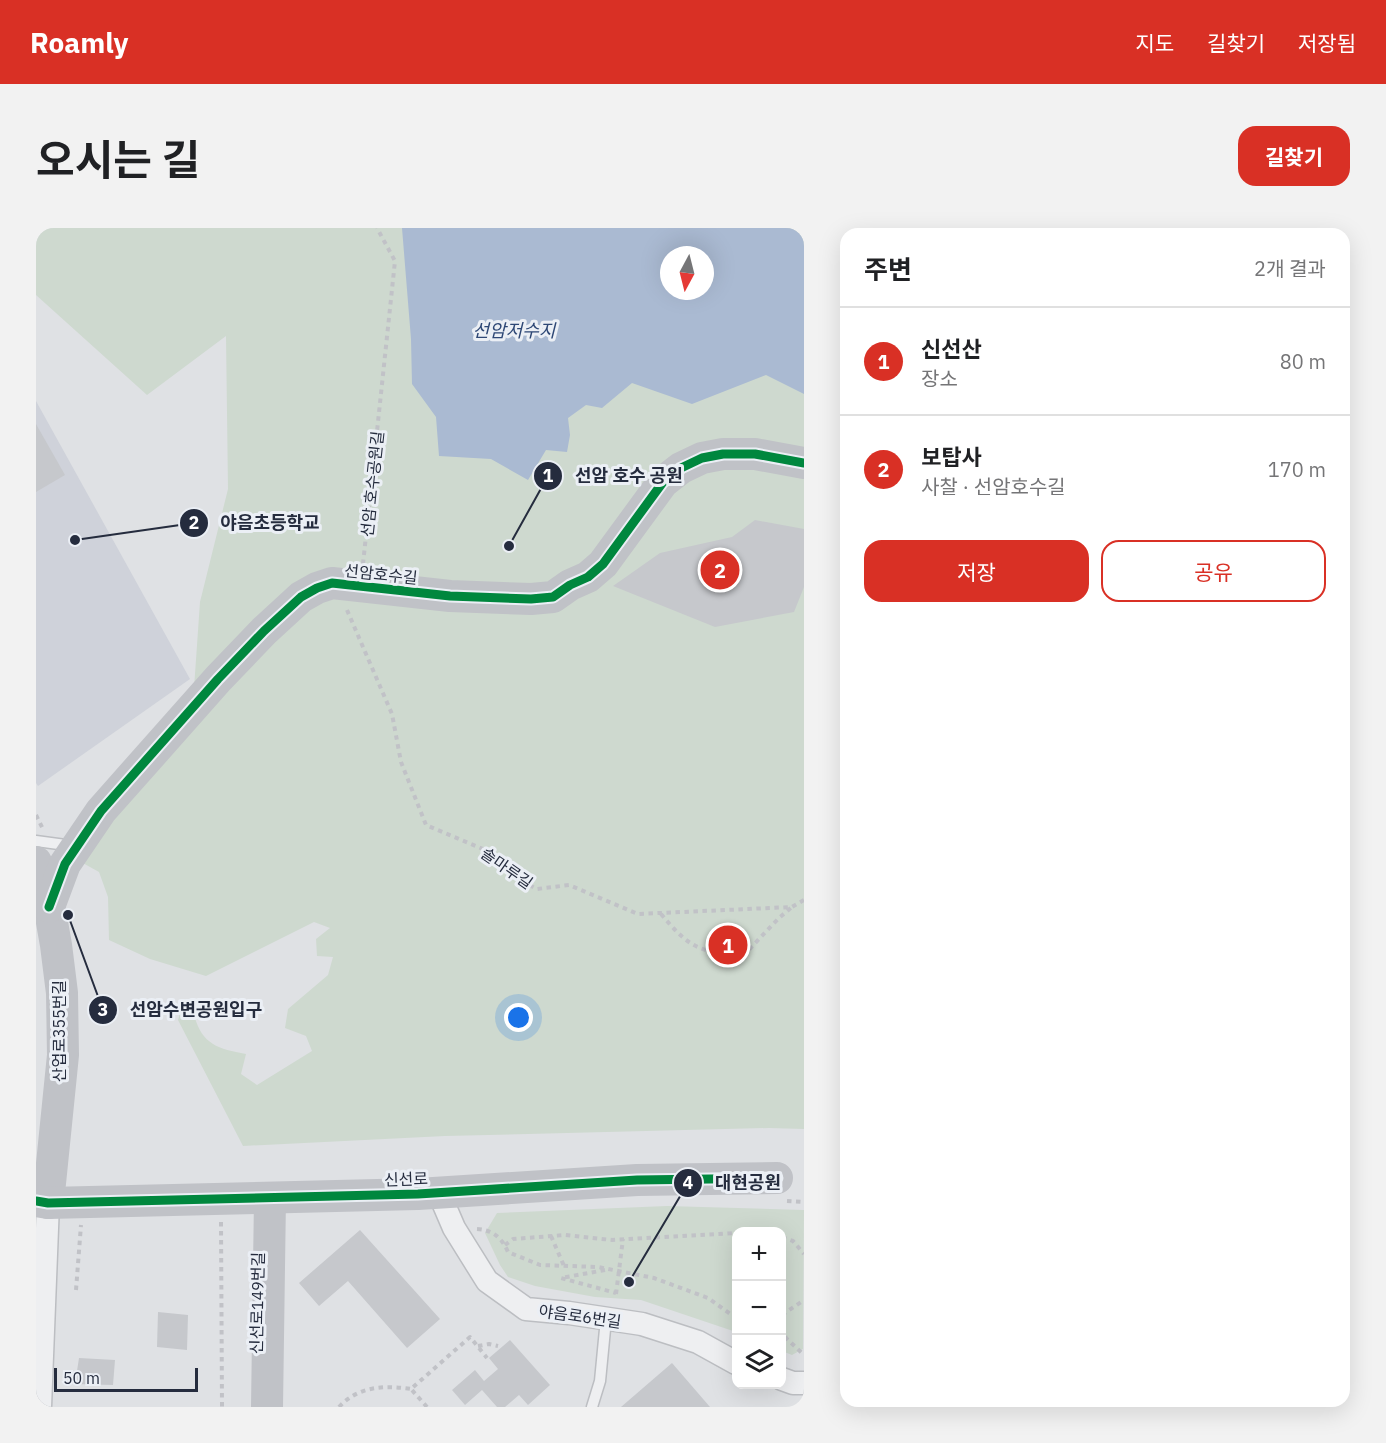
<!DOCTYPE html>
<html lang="ko">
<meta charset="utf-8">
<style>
body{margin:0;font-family:"IBM Plex Sans","Noto Sans KR",sans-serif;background:#f2f2f2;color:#202124}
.controls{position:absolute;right:18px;bottom:18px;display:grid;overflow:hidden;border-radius:12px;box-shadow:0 6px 24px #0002}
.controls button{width:54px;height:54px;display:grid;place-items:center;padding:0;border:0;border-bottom:2px solid #e0e0e0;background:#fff;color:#202124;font:30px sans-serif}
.compass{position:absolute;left:624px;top:18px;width:54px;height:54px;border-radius:50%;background:#fff;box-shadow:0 6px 24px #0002;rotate:187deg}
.scale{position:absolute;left:18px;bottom:15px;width:144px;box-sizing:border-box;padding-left:6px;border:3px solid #252c3e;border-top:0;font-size:16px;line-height:21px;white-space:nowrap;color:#252c3e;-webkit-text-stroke:4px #ebeff5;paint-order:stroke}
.you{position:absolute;left:483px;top:790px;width:21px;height:21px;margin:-15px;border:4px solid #fff;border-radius:50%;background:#1a73e8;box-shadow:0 0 0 9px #1a73e833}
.badge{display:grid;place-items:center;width:39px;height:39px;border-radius:50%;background:#d93025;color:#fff;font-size:20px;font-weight:700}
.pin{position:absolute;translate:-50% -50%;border:3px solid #fff;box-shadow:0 2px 6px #0006}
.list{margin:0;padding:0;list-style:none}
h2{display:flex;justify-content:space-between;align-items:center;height:78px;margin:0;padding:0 24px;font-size:26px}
h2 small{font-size:20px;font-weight:400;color:#757577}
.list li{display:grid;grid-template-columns:39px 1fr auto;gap:18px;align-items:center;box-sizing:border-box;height:108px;padding:0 24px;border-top:2px solid #e0e0e0}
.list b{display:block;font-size:22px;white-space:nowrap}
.list p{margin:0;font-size:20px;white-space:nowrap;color:#757577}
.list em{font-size:20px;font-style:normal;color:#757577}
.actions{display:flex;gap:12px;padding:18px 24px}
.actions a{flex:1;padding:14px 0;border:2px solid #d93025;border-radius:18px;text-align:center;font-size:21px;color:#d93025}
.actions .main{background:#d93025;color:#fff}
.icon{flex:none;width:33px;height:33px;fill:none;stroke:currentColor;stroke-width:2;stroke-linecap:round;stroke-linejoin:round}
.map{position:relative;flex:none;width:768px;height:1179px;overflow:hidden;border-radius:18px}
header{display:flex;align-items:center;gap:36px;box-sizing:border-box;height:84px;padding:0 30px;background:#d93025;color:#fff}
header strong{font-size:28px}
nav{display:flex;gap:33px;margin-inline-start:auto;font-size:21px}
.intro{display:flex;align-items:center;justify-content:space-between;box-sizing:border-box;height:144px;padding:0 36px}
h1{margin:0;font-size:42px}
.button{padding:15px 27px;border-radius:18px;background:#d93025;color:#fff;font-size:21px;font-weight:700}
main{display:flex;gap:36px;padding:0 36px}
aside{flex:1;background:#fff;border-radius:18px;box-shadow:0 6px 24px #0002}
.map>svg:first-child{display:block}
.built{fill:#cfd2da}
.green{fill:#ced9cf;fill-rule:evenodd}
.water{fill:#aabad2;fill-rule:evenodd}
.building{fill:#c6c8cc}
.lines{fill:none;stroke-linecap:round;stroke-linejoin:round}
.lane-casing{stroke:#bcbec2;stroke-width:13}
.street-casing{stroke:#bcbec2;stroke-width:25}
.path{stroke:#c1c2c7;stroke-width:4;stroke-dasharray:4.5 4.5;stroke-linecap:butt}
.lane{stroke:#eeeff1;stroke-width:10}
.street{stroke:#eeeff1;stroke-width:22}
.secondary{stroke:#c0c2c7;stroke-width:32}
.cycleway-casing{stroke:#ebeff5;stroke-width:13}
.cycleway{stroke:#00873e;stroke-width:9}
.labels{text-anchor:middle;stroke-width:6;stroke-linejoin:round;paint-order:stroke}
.street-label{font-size:16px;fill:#252c3e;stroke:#ebeff5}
.water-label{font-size:18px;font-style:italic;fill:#2d4775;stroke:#ebeff5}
.leader{fill:none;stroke:#252c3e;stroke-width:2}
.callout-dot{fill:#252c3e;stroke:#ebeff5;stroke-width:2}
.mark-label{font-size:18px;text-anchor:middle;font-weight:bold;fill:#fff}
.callout-label{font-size:18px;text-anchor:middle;font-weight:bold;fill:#252c3e;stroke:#ebeff5;stroke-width:6;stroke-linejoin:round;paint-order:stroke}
</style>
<header>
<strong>Roamly</strong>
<nav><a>지도</a><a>길찾기</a><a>저장됨</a></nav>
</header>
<div class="intro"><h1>오시는 길</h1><a class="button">길찾기</a></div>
<main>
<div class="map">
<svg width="768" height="1179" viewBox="0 0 768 1179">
<rect width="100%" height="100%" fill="#dfe1e4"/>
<polygon class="built" points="0,173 154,451 2,558 0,555"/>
<g class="green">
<path d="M0,0H768V901L733,900L409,908L207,918L142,792L145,782L158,786C165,816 182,821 210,826L205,846L221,857L276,823L270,808L249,800L252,781L292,747L297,729L281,728L280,711L294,700L278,694L170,748L114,731L73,712L72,669L63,644L36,629L156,489L164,374L192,261L190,108L111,167L0,67ZM633,27H669V63H633Z"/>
<polygon points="631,978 768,982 767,1121 756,1127 746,1123 746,1004 700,1004 700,1104 605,1072 559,1069 499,1058 472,1049 464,1037 449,1005 461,985"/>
</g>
<path class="water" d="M366,0H768V166L730,147L656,176L596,155L566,180L550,177L532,190L534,207L531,224L510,222L492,252L455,231L403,228L400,189L376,156L375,111ZM633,27H669V63H633Z"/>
<g class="building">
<polygon points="0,196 29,247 0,264"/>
<polygon points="719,292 768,301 768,359 758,384 679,399 577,358 624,325 696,309"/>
<polygon points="324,1002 404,1091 371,1120 312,1053 283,1078 263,1055"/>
<polygon points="122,1084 152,1087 151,1122 121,1119"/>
<polygon points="474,1112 514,1157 492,1177 483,1167 469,1179 461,1179 446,1162 429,1177 416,1162 439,1142 448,1153 462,1141 453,1130"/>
<polygon points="43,1130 79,1132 77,1157 39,1156"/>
<polygon points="636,1135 674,1179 585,1179"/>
</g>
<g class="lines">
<g class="lane-casing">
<g id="lane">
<polyline points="0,613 37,618"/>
<polyline points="556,1179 564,1153 570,1091"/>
</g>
</g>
<g class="street-casing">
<g id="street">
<polyline points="403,965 418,1000 451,1053 490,1081 533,1085 606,1096 662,1114 700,1135"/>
<polyline points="746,1151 757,1155 768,1155"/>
<polyline points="4,1179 12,975"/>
</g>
</g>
<g class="path">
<polyline points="327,336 359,33 341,0"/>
<polyline points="311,382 356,486 365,534 390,597 447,621 480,650 501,661 533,657 602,686 756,679 768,672"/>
<polyline points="0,587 7,601"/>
<path d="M625,686C647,712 661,727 698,724L705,730L743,690L756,679"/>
<polyline points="751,973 768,974"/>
<polyline points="185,994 186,1179"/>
<path d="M441,1001C457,1002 466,1010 472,1024L504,1037L562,1039L618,1050L672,1070L700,1090"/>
<polyline points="515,1008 528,1038"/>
<polyline points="746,1009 757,1013 768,1026"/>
<polyline points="469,1017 477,1011 529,1007 576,1012 700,1005"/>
<polyline points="569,1042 525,1050 580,1065"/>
<polyline points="40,1062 45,997"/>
<polyline points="580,1066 587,1011"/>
<polyline points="746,1087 768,1072"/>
<polyline points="746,1100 750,1110 768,1127"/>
<polyline points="442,1118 453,1116 462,1118"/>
<path d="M303,1179C322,1158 349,1157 375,1161"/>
<polyline points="391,1179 375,1161 434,1109 451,1130"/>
</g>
<use href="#lane" class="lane"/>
<use href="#street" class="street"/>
<g class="secondary">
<polyline points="0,634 9,655 20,717 26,765 27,827 12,975"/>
<polyline points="13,679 29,636 65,583 182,451 228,403 265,369 281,360 296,355 414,368 495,371 517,369 534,357 552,349 567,336 627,254 645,240 666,230 687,226 719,226 768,235"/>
<polyline points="0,973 12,975 382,966 601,952 741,950"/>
<polyline points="231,1179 234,970"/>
</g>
<g class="cycleway-casing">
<g id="cycleway">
<polyline points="13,679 29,636 65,583 182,451 228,403 265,369 281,360 296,355 414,368 495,371 517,369 534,357 552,349 567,336 627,254 645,240 666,230 687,226 719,226 768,235"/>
<polyline points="0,973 12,975 382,966 601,952 741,950"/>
</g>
</g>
<use href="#cycleway" class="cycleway"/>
</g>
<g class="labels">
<g class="street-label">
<text transform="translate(336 256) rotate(-84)" y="6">선암 호수공원길</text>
<text transform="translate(345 346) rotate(6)" y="6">선암호수길</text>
<text transform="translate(471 640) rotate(35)" y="6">솔마루길</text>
<text transform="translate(23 803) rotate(-90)" y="6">산업로355번길</text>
<text transform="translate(370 951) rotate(-2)" y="6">신선로</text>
<text transform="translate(221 1075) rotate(-89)" y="6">신선로149번길</text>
<text transform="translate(544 1088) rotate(8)" y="6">야음로6번길</text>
</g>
<g class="water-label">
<text x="478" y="109">선암저수지</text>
</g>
</g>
<path class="leader" d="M473 318L512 248M39 312L158 295M32 687L67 782M593 1054L652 955"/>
<g class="callout-dot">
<circle cx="473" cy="318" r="6"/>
<circle cx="39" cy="312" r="6"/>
<circle cx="32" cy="687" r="6"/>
<circle cx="593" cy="1054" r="6"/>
<circle cx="512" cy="248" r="15"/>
<circle cx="158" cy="295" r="15"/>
<circle cx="67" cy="782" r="15"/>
<circle cx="652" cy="955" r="15"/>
</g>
<g class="mark-label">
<text x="512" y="254">1</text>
<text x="158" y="301">2</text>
<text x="67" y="788">3</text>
<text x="652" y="961">4</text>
</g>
<g class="callout-label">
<text x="593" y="254">선암 호수 공원</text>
<text x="234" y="301">야음초등학교</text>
<text x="160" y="788">선암수변공원입구</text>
<text x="712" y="961">대현공원</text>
</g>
</svg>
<div class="controls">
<button>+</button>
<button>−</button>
<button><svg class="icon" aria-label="layers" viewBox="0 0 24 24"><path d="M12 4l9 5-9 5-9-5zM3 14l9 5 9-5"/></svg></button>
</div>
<svg class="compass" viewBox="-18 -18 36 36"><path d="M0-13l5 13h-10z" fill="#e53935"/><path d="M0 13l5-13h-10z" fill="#757577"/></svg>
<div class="scale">50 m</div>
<div class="you"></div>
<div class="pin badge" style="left:692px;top:717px">1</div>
<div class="pin badge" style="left:684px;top:342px">2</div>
</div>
<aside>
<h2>주변<small>2개 결과</small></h2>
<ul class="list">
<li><span class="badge">1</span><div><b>신선산</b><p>장소</p></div><em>80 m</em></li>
<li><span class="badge">2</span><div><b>보탑사</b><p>사찰 · 선암호수길</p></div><em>170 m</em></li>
</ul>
<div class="actions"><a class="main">저장</a><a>공유</a></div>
</aside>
</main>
